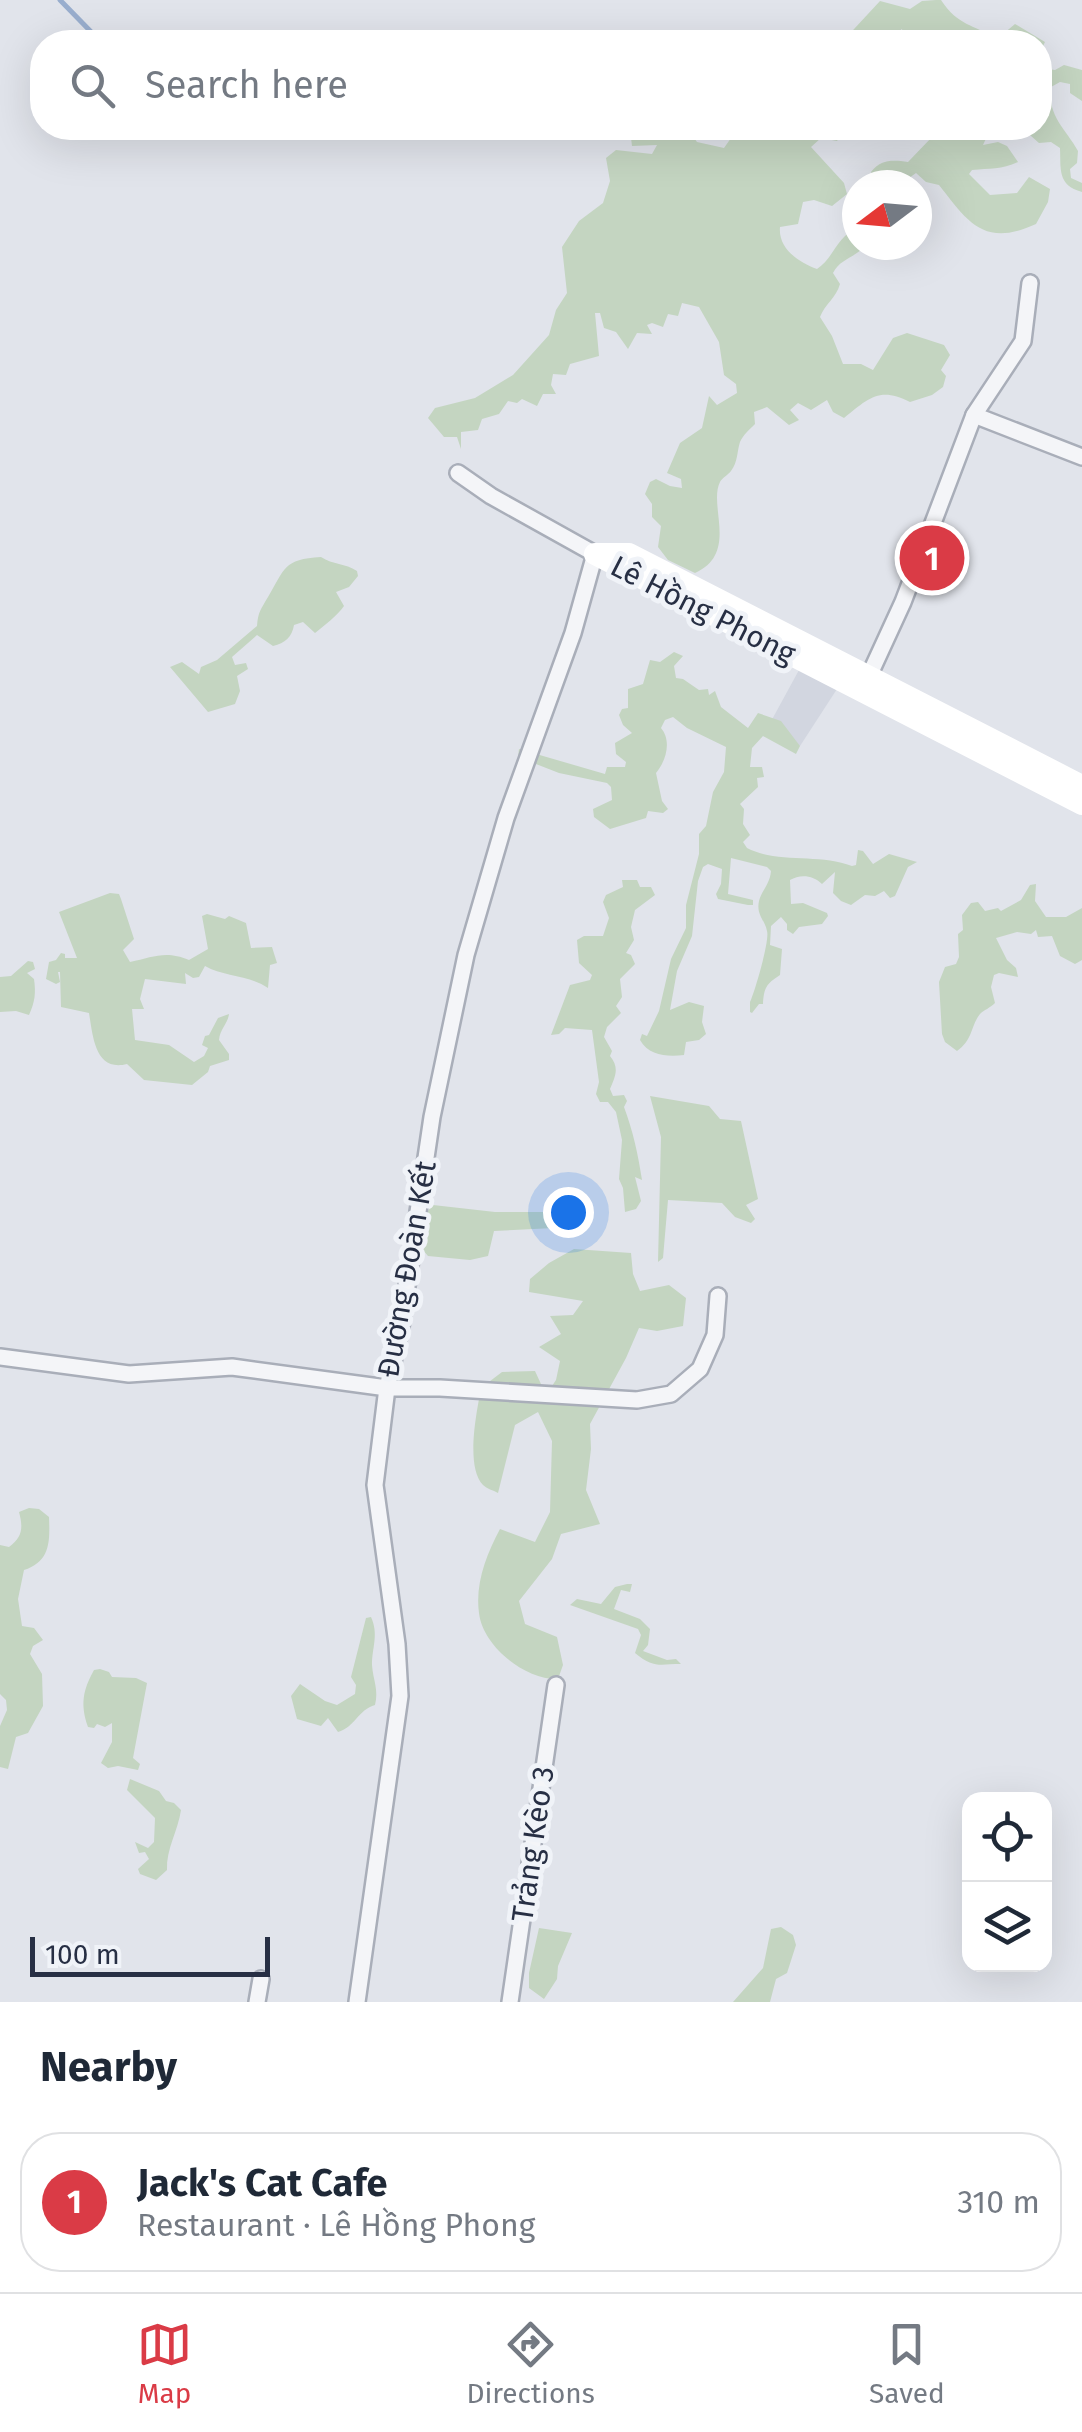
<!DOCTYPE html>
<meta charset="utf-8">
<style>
body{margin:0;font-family:"Fira Sans",sans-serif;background:#f2f2f3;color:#1f2937}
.controls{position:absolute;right:30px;bottom:30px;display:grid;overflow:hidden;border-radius:20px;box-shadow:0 10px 40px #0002}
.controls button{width:90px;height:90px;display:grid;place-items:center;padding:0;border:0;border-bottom:2px solid #e0e1e3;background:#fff;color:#1f2937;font:50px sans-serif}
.compass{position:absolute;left:842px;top:170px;width:90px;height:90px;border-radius:50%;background:#fff;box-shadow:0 10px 40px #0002;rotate:254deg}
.scale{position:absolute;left:30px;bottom:25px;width:240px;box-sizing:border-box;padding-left:10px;border:5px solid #272f44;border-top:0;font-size:28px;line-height:35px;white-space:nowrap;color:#272f44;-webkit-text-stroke:8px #f0f3f8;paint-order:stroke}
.you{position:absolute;left:568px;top:1212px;width:35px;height:35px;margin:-25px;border:8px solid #fff;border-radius:50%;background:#1a73e8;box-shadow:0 0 0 15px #1a73e833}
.badge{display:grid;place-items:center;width:65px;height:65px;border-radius:50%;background:#da3b46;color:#fff;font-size:32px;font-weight:700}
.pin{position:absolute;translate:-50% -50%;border:5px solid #fff;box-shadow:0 2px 10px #0006}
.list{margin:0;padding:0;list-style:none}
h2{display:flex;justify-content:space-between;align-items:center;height:130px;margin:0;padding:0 40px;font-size:42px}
h2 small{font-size:32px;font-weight:400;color:#747a83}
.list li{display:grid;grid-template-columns:65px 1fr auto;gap:30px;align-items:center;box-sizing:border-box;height:140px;margin:0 20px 20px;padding:0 20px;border:2px solid #e0e1e3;border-radius:40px}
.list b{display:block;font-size:38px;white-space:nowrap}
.list p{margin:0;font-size:32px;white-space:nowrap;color:#747a83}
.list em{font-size:32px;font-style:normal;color:#747a83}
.icon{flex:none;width:55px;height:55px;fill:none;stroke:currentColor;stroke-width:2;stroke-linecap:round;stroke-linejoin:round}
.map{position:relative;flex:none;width:1082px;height:2002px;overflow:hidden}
.search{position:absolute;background:#fff;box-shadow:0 10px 40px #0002;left:30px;right:30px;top:30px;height:110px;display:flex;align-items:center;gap:25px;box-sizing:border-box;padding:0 35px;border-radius:40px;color:#747a83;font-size:38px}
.sheet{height:290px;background:#fff}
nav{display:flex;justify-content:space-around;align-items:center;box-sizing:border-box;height:140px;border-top:2px solid #e0e1e3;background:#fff;font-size:28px;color:#747a83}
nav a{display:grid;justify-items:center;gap:5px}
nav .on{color:#da3b46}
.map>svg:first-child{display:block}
.built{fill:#d2d6e0}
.green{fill:#c4d5c1}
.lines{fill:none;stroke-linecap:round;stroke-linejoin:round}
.stream{stroke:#99aece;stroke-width:5}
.street-casing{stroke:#a9aeb9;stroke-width:20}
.street{stroke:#f4f5f8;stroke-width:15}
.secondary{stroke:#fff;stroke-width:22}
.labels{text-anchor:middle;stroke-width:10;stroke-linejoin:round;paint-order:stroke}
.street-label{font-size:30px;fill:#272f44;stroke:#f0f3f8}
</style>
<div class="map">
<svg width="1082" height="2002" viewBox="0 0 1082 2002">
<rect width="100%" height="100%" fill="#e1e4eb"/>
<polygon class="built" points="799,670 837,689 800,746 763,736"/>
<g class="green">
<path d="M936,0H941C958,26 973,24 997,39L1015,24L1045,42L1040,52V42H921L901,29V38L895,42H842L880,1L910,9L922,1Z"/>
<path d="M1064,65L1082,70V101L1070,93V84L1060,82L1051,87C1047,116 1066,129 1078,151L1077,163L1070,169L1071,178L1082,183V192C1057,185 1061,169 1060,148L1051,142L1039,143L1022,128H1040V68L1055,70Z"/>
<path d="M637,128H687L697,142L724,148L738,128H840L842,134L837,141L821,138L811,147L844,183L847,194L832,206L814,200L803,202L798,224L780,227C778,248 798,262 817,269C834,258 838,234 857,229V245L864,247C854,258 840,259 833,273L840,284C836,298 825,304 820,317L832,336L843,364H861L873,370L893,338L907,333L944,345L950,355L941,370L946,376L943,387L932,395L910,402C879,386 868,399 844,418L833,412L827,400L811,410L798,403L790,410L799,420L789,425L767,407L754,412L755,424C750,429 743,435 740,442C737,451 738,462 731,471C728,475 722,478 720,482C708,506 739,553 695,573L668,560L658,547L661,526L652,517V504L645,494L650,482L656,479L670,486L682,488L681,479L667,473L680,443L702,428L709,396L717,405L737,393L736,384L724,375L719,342L699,307L682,303L678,316L668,314L663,327L652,323L647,325L652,334L637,333L628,349L616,332L604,328L600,313H595L599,356L570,364L566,375L553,374L551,385L556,394H543L537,406L522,399L517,403L508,401L499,414L482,419L478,430L461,432V449L457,437H444L428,418L435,408L475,398L513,375L549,335L556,310L567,293L562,247L579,221L603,203L610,181L606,158L616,150L652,154L657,145L632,146L631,138Z"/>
<path d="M957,128H991L983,145L998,142L1007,146L1018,162C1001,170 990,168 972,170L969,174L990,195L1017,193L1029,177L1050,189L1048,202L1036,224C984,248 968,222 939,185L926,182L916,173L909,178L891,176L884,185H877L871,172C881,159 893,160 908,162L932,137L954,134Z"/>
<path d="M321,557C333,565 345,563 357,571L358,576L349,587L336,592L344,606C337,616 325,625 315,633L303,622L294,625C292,637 285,643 273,646L257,635L232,657L235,665L246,663L248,669L237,676L240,691L235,704L208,712L170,667L182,662L199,674L201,667L217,660L257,626C258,612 261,609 268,597C285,569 283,559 321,557Z"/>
<path d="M674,652L683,656L674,666L676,678L683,679L699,690L708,689L709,695L715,691L721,707L748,728L758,713L781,721L800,746L796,754L763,736L752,748L750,767H762L764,777L757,778L758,787L740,804L744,809L743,824L750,835L743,842L747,848C778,864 819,853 852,866L856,865L858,850L863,851L873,864L889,854L917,862L908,867L895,896L890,898L884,891L875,896L865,895L851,905L841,901L833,893L835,872L822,884C813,875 800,874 790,880L791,904L803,903L827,913L828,916L822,924L799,927L793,934L787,930V924L781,917L771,926L770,945L782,949L780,975C766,984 764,988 763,1004H759L752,1013L750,1012V1002C755,991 770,940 767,931C765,920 756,915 759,901C762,890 770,884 771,871L767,867L731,858L728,894L753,900V905H748L718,899L716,894L721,884L722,869L708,864L703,867L698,881L692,936L677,971L670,1010L689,1002L704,1006L702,1022L706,1034L699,1040L686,1042L684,1055C668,1057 649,1056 640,1040L642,1034L647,1036L659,1011L671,959L686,928V905L699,854V834L706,826L713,792L724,772L726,747L687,728L673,717L665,720L661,728C672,741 666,761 656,773L662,801L668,809L663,813L648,811L646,818L610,829L594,817L593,809L612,800L611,787L607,783L559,773L518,757L519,749L605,774L607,767H625L626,762L616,754L615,743L632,733L623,725L619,715L622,709L628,708V689L643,684L650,660L660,662Z"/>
<path d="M622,880H637L640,887H651L655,895L635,910L631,927L634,940L626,953L631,955L635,964L620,979L622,997L616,1006L621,1013L607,1027L604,1037L612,1051L610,1056C620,1068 615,1077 610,1089L613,1096L624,1095L627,1101L624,1107C633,1131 638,1154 642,1180L635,1177L641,1201L636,1209L625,1212L623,1188L619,1179L622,1140L616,1112L608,1102H600L596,1094L599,1082L592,1030L565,1028L559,1034L551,1035L570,985L590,980L592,975L579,963L577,940L584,936H603L609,918L603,902L606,895L623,887Z"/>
<path d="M1036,884L1035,901L1046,917H1066L1082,908V960L1075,964L1060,956L1052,936L1038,937L1036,930L1031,934L1017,932L996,938L1007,960L1016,968L1018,977L999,973L994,975L991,987L995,1003C990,1008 984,1010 980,1014C971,1025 973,1040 957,1051L945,1042L942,1034L939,982L945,967L956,964L959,957L958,934L963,930L962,915L971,903L978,902L985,911L998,908L1001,911L1021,900L1030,885Z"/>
<path d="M110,893L119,894L121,899L134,939L123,950L130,962C153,957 166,950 189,960L208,949L202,916L207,914L225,919L229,916L246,923L251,948L272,947L277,963L270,965L268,988C250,975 224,977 205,966L199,977L193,978L185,973L186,984L145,979L140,999L144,1009H132L135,1040L169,1045L194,1062L204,1056L208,1048L202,1045L205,1036L209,1035L218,1018L229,1014C228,1023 220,1029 219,1040L229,1054V1060L210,1066L208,1072L192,1085L144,1080L127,1064C95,1072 93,1037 89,1013L61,1007L60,972H58L60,982L56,984L46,979L49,962L56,960L61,953L65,954V958H77L59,912Z"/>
<path d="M28,961L33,962L35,969L27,973L34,979C36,993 35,1002 29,1015L16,1011L0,1012V977L11,976Z"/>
<polygon points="650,1096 709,1106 720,1119 741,1121 758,1199 746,1205 755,1219 751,1223 735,1217 722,1203 668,1200 663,1258 658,1262 661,1137"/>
<polygon points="433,1205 495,1212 566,1212 569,1233 554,1228 494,1231 488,1256 470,1260 428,1256 422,1249 427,1212"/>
<path d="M574,1249L631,1253L633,1274L640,1291L669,1285L686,1298L683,1326L657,1331L639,1328L626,1358L590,1424L591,1449L586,1490L600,1524L561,1534L552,1559L519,1601L525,1624L557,1637L563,1665L558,1679C526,1680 483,1647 479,1613C475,1584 486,1555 500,1529L535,1542L550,1512L552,1441L538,1412L515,1425L498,1493C493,1490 487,1489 483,1485C465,1466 477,1411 481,1388L502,1372L535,1371L546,1395L556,1380L560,1361L539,1347L561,1334L550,1316L573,1315L583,1301L529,1292L530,1279L549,1263Z"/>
<path d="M29,1508L39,1509L49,1517C50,1543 50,1561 24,1570L18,1599L22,1626L34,1628L43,1640L33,1646L30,1654L42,1674L43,1706L28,1733L16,1737L8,1769L0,1767V1726L7,1710L6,1700L0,1694V1545L9,1547C23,1537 23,1527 19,1512Z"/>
<path d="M627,1584H632L630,1592L621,1590L614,1609L640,1619L650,1629L648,1645L643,1651L667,1660L676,1659L681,1664C660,1664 654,1669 635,1653L641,1635L638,1629L570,1605L577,1599L601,1604L615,1587Z"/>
<path d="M371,1617C379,1635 372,1647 372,1665C373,1680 379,1690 375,1705C359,1709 354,1728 338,1732L328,1718L321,1726L297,1719L291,1696L300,1684L325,1701L337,1705L355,1694L356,1685L351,1677L366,1618Z"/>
<path d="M100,1669L109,1672L112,1677L136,1678L147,1683L133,1758L140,1764L138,1770L118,1766L108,1768L101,1763L112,1742V1723L105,1727L97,1724L94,1728L88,1727C80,1704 83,1690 94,1670Z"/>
<path d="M130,1779L159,1791L166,1801L174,1803L181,1810C178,1831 166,1849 167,1870L156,1880L140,1874L138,1869L149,1859L145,1852L139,1853L135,1842L148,1848L154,1842L155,1818L127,1790Z"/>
<polygon points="781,1927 793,1935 796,1945 787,1973 776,1979 770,2002 733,2002 763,1968 771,1929"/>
<polygon points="539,1928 572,1933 558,1966 557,1979 544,1999 529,1988 529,1973"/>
</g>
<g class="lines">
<polyline class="stream" points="60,0 101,42"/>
<g class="street-casing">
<g id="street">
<polyline points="974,415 1082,457"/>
<polyline points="869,676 903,602 974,415 1023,341 1030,283"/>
<polyline points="0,1357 129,1374 232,1367 387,1388 440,1388 637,1400 671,1394 700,1369 715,1335 718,1296"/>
<polyline points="257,2002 261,1979"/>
<polyline points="357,2002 400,1696 397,1644 375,1485 387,1388 401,1327 432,1117 466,955 506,818 573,633 595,554 491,496 458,473"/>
<polyline points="510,2002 556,1685"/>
</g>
</g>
<use href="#street" class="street"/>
<polyline class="secondary" points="1082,786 629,554 595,554 1082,804"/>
</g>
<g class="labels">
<g class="street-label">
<text transform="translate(703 610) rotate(27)" y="10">Lê Hồng Phong</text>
<text transform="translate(407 1269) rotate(-80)" y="10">Đường Đoàn Kết</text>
<text transform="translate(533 1844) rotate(-82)" y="10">Trảng Kèo 3</text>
</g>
</g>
</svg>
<div class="controls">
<button><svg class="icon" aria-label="locate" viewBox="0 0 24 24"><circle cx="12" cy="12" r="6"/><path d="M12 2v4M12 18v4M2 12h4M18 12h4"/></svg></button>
<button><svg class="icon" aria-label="layers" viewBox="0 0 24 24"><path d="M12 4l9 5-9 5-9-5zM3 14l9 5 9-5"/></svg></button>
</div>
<svg class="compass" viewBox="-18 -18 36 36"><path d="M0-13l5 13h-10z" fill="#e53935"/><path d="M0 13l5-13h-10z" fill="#747a83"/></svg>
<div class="scale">100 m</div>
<div class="you"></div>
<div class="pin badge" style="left:932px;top:558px">1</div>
<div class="search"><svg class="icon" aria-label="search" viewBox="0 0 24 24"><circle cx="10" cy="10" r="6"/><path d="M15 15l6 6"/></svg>Search here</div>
</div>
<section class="sheet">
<h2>Nearby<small></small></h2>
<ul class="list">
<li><span class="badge">1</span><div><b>Jack's Cat Cafe</b><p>Restaurant · Lê Hồng Phong</p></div><em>310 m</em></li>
</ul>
</section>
<nav>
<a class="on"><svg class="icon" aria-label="map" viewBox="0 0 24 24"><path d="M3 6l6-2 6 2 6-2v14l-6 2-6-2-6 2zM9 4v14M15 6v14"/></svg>Map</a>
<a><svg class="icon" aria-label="directions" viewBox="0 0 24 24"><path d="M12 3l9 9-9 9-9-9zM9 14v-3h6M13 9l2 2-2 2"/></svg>Directions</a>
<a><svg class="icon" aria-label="saved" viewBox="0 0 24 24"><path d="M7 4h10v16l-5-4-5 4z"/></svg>Saved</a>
</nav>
